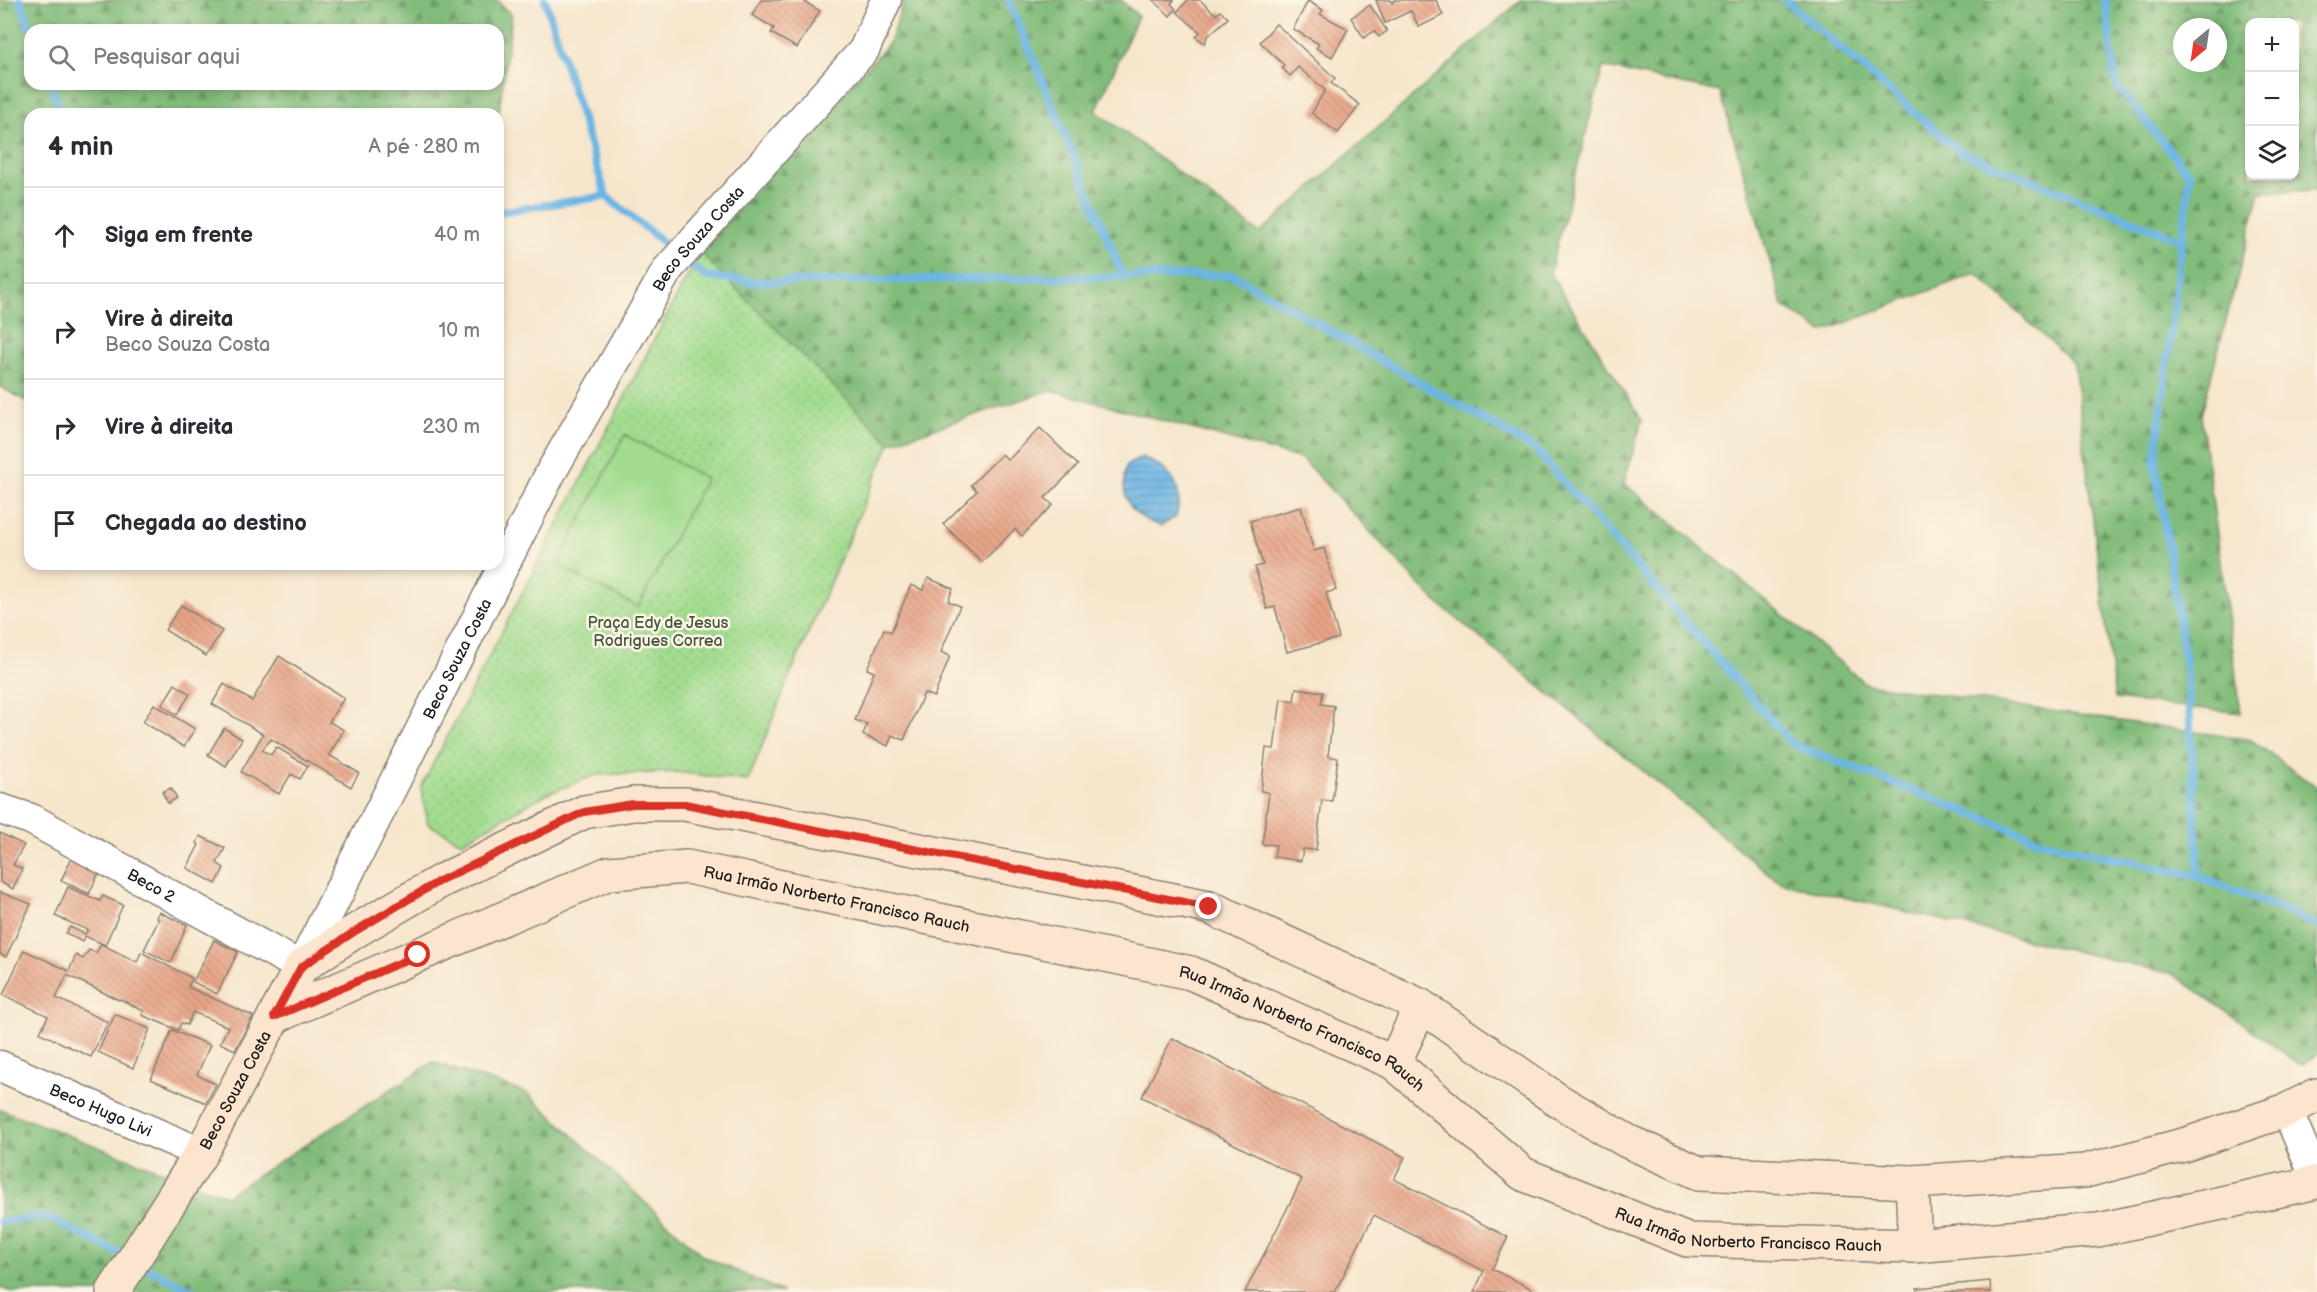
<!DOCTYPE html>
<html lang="pt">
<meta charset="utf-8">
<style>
body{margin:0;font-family:"Balsamiq Sans",sans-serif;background:#f2f2f3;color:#2b2b33}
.controls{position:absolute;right:18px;top:18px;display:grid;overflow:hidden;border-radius:12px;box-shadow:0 3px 9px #0003}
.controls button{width:54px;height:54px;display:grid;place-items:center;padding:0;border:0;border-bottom:2px solid #e1e1e2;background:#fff;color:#2b2b33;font:30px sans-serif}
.compass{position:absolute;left:2173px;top:18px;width:54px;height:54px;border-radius:50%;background:#fff;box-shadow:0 3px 9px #0003;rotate:209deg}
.stop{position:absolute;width:18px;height:18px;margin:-14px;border:4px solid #d93025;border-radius:50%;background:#fff}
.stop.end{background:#d93025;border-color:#fff;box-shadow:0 2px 6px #0008}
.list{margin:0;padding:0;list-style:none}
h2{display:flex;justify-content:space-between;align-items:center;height:78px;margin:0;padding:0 24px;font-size:26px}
h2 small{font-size:20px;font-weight:400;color:#7c7c81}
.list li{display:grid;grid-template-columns:39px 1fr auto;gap:18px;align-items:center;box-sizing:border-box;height:96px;padding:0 24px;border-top:2px solid #e1e1e2}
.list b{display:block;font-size:22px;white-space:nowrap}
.list p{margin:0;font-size:20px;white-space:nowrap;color:#7c7c81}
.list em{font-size:20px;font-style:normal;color:#7c7c81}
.icon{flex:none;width:33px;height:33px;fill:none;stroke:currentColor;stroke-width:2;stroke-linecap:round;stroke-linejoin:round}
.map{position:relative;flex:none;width:2317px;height:1292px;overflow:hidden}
.search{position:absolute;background:#fff;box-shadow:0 3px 9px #0003;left:24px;top:24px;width:480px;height:66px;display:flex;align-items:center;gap:15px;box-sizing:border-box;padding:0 21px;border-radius:18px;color:#7c7c81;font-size:22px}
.panel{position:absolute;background:#fff;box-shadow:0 3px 9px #0003;left:24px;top:108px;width:480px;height:462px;border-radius:18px}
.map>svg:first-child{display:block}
.forest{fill:url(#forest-firs);stroke:#4e6c4b;stroke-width:1.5;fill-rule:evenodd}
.park{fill:url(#park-dots);stroke:#5f7c56;stroke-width:1.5}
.garden{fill:#a2dc8f;stroke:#5f7c56;stroke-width:1.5}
.water{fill:url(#water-rules);stroke:#446880;stroke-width:1.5}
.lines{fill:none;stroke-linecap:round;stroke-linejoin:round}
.stream{stroke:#6cb5e4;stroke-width:8}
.building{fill:url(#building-back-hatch)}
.street-casing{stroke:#898174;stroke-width:33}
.secondary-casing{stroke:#898174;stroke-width:36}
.street{stroke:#fff;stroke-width:30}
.secondary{stroke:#fce5cf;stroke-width:33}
.route{stroke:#d93025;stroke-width:8}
.labels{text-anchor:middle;stroke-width:5;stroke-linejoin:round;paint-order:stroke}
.street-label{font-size:16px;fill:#1c1c1c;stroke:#fcf5e5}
.park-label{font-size:16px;fill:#44563e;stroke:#fcf5e5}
</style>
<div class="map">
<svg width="2317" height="1292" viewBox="0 0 2317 1292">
<defs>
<pattern id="forest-firs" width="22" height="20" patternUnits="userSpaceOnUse" patternTransform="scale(1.5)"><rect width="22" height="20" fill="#81bc7a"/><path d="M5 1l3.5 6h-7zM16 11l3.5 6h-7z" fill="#699863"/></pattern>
<pattern id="park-dots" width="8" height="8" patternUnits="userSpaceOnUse" patternTransform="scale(1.5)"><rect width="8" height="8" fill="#a2dc8f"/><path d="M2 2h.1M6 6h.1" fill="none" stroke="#8bbc7b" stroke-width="1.8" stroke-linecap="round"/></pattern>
<pattern id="water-rules" width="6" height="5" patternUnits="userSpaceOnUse" patternTransform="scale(1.5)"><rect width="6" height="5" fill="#6cb5e4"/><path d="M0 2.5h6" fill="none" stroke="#5892b8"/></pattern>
<pattern id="building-back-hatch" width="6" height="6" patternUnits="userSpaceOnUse" patternTransform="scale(1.5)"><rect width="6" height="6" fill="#e7a588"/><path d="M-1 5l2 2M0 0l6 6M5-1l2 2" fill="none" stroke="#c68d75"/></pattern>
</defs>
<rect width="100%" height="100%" fill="#fcf5e5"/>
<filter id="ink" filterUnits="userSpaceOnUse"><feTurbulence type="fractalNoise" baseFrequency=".0167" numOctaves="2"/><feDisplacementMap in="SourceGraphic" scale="12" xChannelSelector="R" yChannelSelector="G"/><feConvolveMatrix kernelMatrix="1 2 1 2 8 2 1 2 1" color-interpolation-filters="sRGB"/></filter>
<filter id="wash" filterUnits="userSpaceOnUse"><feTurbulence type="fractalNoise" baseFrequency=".008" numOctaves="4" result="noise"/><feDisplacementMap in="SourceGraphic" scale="24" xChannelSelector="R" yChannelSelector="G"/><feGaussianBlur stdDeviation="1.35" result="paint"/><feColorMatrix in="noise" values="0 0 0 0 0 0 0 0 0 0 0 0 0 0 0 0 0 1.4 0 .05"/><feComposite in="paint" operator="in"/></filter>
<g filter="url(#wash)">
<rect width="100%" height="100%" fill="#f6e6cc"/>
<g class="forest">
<path d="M0,0H497L512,15L498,120V114H30V403L0,387ZM30,30H498V84H30Z"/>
<path d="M904,0H1121L1138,16L1096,111L1260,233L1521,0H2317V190L2260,192L2201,415L2241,713L2115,699L2074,364L1976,273L1822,332L1783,306L1720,92L1603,67L1550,273L1642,420L1624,483L1866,684L2251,740L2317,788V1055L2301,1065L2173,974L1779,882L1434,600L1302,459L1051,390L890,443L790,675L700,252L890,42ZM2250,22H2294V176H2250ZM2182,27H2218V63H2182Z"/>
<polygon points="433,1062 527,1093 703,1256 783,1292 13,1292 0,1288 0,1109 226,1196"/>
</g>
<polygon class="park" points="700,252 890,443 790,675 748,781 676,772 596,775 546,794 462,842 428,824 421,787"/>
<polygon class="garden" points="625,435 706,478 638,607 557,565"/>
<path class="water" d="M1142,457C1170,469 1185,485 1176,517L1161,526C1130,517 1119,497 1126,466Z"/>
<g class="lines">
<g class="stream">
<polyline points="20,0 31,30"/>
<polyline points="545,0 606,196 706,277 761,282 1233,275 1535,449 1792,744 2047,843 2199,877 2284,910 2317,926"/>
<polyline points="1009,0 1123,276"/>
<polyline points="1785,0 1959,151 2183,241"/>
<polyline points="2105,0 2116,85 2190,175 2155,461 2187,673 2199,877"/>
<polyline points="51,84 61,114"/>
<polyline points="498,212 606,196"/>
<polyline points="0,1221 47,1217 128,1258"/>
<polyline points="139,1264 195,1292"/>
</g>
</g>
<g id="blocks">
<g class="building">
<polygon points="761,0 806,0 805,2 820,11 797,48 771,33 774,28 752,15"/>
<polygon points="1153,0 1174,0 1171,4 1176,9 1170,16"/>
<polygon points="1188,0 1200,0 1216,15 1220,11 1228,18 1207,37 1205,43 1196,37 1200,32 1177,12"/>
<polygon points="1376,0 1391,0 1392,3 1395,0 1436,0 1443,15 1419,27 1411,11 1385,23"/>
<polygon points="1308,1 1323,10 1320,14 1348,29 1332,57 1316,48 1319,44 1293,29"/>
<polygon points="1370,5 1387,31 1379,37 1374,31 1364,38 1351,18"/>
<polygon points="1276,24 1335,78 1331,83 1360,105 1338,133 1312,113 1325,90 1298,67 1290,76 1282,68 1284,65 1260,42"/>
<polygon points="1040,428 1078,465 1045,498 1053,505 1022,536 1015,529 982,562 943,524 977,491 971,485 1002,454 1008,460"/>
<polygon points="1301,507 1314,551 1324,548 1336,590 1326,593 1339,638 1287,652 1275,607 1267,609 1255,567 1263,565 1250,521"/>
<polygon points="928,578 953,589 948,601 960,606 941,652 950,656 934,697 924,693 904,740 892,735 888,746 863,735 867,724 855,720 874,672 867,669 884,629 891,632 911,585 923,590"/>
<polygon points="181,605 222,631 206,656 165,630"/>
<polygon points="279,656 344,698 329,722 344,730 329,755 359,773 351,787 271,739 262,750 271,755 276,747 308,766 300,779 291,774 279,794 241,772 263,734 212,704 224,684 252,701"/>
<polygon points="175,684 190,694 177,715 162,705"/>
<polygon points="1296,688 1323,692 1321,704 1334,706 1328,756 1338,758 1332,801 1322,800 1316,850 1303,849 1301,861 1274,857 1276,845 1262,844 1269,793 1261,791 1266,748 1274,749 1281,699 1294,701"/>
<polygon points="154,704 195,729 184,747 143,722"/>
<polygon points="224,728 242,739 226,766 208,755"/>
<polygon points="171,788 177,798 168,803 162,792"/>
<polygon points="0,833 24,845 13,865 22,869 13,889 0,882"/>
<polygon points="200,836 225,848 217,863 224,868 216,884 187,868 199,845 197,843"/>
<polygon points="72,857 102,866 89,894 61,881"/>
<polygon points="68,887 100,901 103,896 123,905 105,945 85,936 82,942 66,933 70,927 85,934 88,930 55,916"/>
<polygon points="0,892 31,904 6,957 0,954"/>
<polygon points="159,912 187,925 171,963 144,950 159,919 157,918"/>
<polygon points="214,940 238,952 217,994 193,982"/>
<polygon points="101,944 137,962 141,952 192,978 188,987 253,1016 235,1050 220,1043 228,1027 193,1012 187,1025 181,1023 178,1030 142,1015 144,1011 120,999 119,1000 67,975 56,998 108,1022 91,1057 40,1033 48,1016 3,995 24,950 69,971 76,955 83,959 89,950 96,953"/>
<polygon points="115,1014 150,1029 133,1068 98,1052"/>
<polygon points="172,1030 210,1045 197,1075 216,1084 206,1103 151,1079"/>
<polygon points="1172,1038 1405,1157 1394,1179 1508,1237 1492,1269 1538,1292 1474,1292 1484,1271 1374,1215 1335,1292 1245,1292 1302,1179 1142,1097"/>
<polygon points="1990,1281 1991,1292 1917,1292 1917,1288"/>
</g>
</g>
</g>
<g filter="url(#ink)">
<use href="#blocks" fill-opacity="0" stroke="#898174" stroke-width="1.5"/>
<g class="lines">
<g class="street-casing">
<g id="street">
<path id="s1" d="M0,809L31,819L301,967L550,474L668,269L864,50L886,0"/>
<path id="s2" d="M0,1066L201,1153"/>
<polyline points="2287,1110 2317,1181"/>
</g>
</g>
<g class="secondary-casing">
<g id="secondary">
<path id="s3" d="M274,1017L609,873L687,867L1191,973L1394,1063L1523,1174L1687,1240L1915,1246L2098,1230L2317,1182"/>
<polyline points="1394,1063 1421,1006"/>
<polyline points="1912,1182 1915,1246"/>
<path id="s4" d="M113,1292L201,1153L301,967L357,930L441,881L584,812L633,804H685L1209,907L1421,1006L1559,1101L1627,1141L1699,1173L1912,1182L2085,1171L2187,1144L2287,1110L2317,1095"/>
</g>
</g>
<use href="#street" class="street"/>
<use href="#secondary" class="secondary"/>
</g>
</g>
<g class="lines" filter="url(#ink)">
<polyline class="route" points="418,955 274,1017 301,967 357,930 441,880 584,812 633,804 685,804 1209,907"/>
</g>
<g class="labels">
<g class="street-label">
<text dy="6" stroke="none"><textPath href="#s1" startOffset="1172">Beco Souza Costa</textPath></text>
<text dy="6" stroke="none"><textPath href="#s1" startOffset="686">Beco Souza Costa</textPath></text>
<text dy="6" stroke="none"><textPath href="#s1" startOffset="170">Beco 2</textPath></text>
<text dy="6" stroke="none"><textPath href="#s3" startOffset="596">Rua Irmão Norberto Francisco Rauch</textPath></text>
<text dy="6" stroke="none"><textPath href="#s3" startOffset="1082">Rua Irmão Norberto Francisco Rauch</textPath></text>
<text dy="6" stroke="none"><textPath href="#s4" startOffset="236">Beco Souza Costa</textPath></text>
<text dy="6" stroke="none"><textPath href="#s2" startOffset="110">Beco Hugo Livi</textPath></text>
<text dy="6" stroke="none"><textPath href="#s3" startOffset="1586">Rua Irmão Norberto Francisco Rauch</textPath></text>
</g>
<g class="park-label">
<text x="658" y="628">Praça Edy de Jesus<tspan x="658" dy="18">Rodrigues Correa</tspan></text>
</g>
</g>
</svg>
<div class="controls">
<button>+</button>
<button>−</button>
<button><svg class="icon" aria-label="layers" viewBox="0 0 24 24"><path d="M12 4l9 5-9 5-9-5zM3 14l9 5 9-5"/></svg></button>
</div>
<svg class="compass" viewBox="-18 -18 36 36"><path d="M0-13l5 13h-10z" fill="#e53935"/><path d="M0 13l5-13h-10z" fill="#7c7c81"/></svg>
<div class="stop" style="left:418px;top:955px"></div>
<div class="stop end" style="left:1209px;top:907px"></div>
<div class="search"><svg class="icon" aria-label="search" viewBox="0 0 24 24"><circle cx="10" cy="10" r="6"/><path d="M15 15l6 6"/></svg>Pesquisar aqui</div>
<section class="panel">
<h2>4 min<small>A pé · 280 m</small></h2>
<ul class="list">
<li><svg class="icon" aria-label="ahead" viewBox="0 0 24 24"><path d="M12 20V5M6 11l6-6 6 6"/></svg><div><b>Siga em frente</b></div><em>40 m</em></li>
<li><svg class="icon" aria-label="right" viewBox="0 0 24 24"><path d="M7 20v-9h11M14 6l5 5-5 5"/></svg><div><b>Vire à direita</b><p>Beco Souza Costa</p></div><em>10 m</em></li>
<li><svg class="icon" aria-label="right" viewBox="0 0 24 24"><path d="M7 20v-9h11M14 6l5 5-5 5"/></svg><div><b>Vire à direita</b></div><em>230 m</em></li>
<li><svg class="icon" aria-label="arrive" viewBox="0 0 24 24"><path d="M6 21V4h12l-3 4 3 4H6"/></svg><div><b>Chegada ao destino</b></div></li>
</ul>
</section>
</div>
